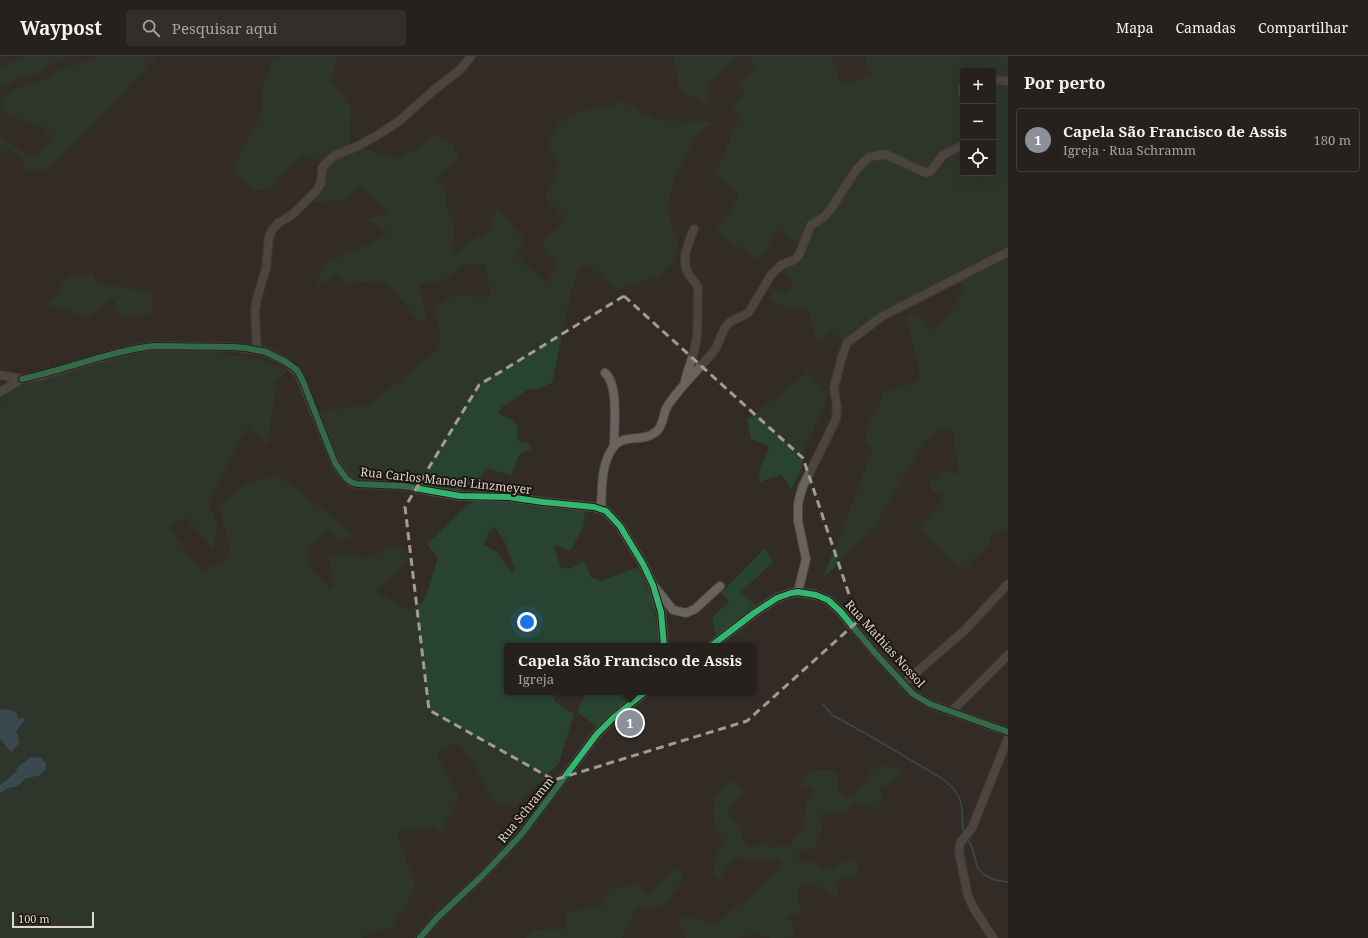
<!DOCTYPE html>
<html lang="pt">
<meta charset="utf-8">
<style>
body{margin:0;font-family:"Noto Serif",serif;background:#322e29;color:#f1f3f6}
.controls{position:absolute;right:12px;top:12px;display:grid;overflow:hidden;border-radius:4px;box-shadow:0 4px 16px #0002}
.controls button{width:36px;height:36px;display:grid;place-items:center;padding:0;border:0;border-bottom:1px solid #423e3b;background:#26211c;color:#f1f3f6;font:20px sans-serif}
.scale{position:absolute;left:12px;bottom:10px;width:82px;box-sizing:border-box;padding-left:4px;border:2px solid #dfd6cf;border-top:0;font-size:11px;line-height:14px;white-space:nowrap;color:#dfd6cf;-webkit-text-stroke:3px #1c1610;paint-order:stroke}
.you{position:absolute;left:527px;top:566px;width:14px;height:14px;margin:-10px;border:3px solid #fff;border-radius:50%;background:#1a73e8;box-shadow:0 0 0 6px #1a73e833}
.badge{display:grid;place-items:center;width:26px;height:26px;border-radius:50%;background:#8c9099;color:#fff;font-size:13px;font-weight:700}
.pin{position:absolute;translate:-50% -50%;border:2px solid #fff;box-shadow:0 1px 4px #0006}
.popup{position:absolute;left:504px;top:587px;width:252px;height:52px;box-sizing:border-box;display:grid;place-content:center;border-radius:4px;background:#26211c;filter:drop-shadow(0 1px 3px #0005);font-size:13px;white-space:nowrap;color:#a4a3a3}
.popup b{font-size:15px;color:#f1f3f6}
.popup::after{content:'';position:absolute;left:50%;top:100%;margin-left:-8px;border:8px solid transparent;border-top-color:#26211c}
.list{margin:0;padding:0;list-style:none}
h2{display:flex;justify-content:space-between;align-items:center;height:52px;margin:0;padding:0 16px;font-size:17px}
h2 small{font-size:13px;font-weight:400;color:#a4a3a3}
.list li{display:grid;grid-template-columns:26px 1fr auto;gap:12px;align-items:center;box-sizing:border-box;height:64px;margin:0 8px 8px;padding:0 8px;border:1px solid #423e3b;border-radius:4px}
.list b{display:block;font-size:15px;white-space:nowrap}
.list p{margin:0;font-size:13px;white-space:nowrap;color:#a4a3a3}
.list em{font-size:13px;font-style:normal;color:#a4a3a3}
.icon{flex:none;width:22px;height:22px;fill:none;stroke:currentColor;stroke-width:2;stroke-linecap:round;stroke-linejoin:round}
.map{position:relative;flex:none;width:1008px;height:882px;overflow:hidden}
header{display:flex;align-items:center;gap:24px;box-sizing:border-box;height:56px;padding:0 20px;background:#26211c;border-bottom:1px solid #423e3b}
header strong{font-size:19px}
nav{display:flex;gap:22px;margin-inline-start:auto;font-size:14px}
.search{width:280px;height:36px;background:#322e29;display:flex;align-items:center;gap:10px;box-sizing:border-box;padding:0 14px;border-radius:4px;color:#a4a3a3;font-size:15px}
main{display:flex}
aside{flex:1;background:#26211c}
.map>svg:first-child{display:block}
.green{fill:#284331;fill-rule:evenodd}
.water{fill:#416e82}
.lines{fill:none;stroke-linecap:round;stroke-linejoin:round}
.stream{stroke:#416e82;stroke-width:1.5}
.minor-casing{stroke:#4e4742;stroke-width:10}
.minor{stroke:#69635e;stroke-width:8}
.cycleway-casing{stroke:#1c1610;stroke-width:8}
.cycleway{stroke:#33b770;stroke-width:6}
.marked{fill:none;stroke:#a39a94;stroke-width:3;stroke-dasharray:8 5;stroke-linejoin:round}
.labels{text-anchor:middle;stroke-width:4;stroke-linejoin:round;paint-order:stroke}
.street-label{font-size:12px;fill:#dfd6cf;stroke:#1c1610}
</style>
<header>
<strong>Waypost</strong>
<div class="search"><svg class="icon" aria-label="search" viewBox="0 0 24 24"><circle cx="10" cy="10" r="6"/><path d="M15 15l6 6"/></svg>Pesquisar aqui</div>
<nav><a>Mapa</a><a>Camadas</a><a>Compartilhar</a></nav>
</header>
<main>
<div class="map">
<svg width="1008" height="882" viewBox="0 0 1008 882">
<rect width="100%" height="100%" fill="#332c26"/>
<g class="green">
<polygon points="26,0 68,0 51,8 42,16 18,23 0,33 0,9 3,10"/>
<path d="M99,0H156L86,76L48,113L25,115L22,102L8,94L0,96V82L17,92L27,100L37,101L54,82L40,69L21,64L0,53C0,31 36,26 53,22L57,14L92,4Z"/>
<polygon points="281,0 334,0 337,3 331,25 351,51 350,93 358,90 397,103 418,92 432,78 452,88 459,103 443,115 436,124 445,130 446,149 455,172 451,200 474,183 487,176 498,153 524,184 514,198 546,227 558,211 542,186 567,164 545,141 560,110 548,87 558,68 572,59 582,55 608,51 623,45 656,64 711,66 697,81 675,119 667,152 680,196 660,220 626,231 617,235 589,210 580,211 571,235 552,327 539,332 527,334 502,351 498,358 511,363 518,371 517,381 520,386 528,387 531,394 522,396 517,403 512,419 485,412 481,423 462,432 461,438 358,426 344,417 331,390 320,355 369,349 436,295 441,285 435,252 452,240 491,241 485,208 463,208 444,224 419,228 427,261 419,266 386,225 344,227 335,216 324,227 316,227 326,206 368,189 388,176 367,164 391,156 360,132 342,144 304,147 316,135 325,108 304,98 270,134 256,134 231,116 262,57 262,34 272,6 281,3"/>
<polygon points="673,0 738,0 709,28 708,50 680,34"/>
<path d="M750,0H831L842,29L872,20L864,0H1008V474L993,475L989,489L962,514L918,471L946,441L932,435L930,425L942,415L959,418L953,376L947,372L939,374L924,385L870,478L860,485L838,509L824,520L873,393L864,388L872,360L882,344L883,337L919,325V312L906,259L920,260L934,275L965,236L958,221L881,261L847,287L831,276L822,285L816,283L808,252L795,255L768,244L776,232L787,237L793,226L777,213L794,204L801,191L781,173L758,203L716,177L740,138L715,120L741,57L733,52L745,37L739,30L755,11ZM963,15H993V117H963Z"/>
<polygon points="91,216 97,228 152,236 152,257 120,262 114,243 86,261 48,248 68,220 87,221"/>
<path d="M185,292L263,303L287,315L276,327L275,340L267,389L248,372L235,392L208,446L217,467L214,494L186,462L168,471L201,515L223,505L230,493L219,451L248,426L276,420L296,432L355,480L341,485L328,476C310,488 307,487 308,510L331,533L333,518L328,502L343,496L368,503L398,488L411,503L375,535L408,554L412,549L422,547L427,537L438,502L427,488L468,449L481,441L563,454L585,455L583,472L570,495L554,489L560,511L570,513L584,505L591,521L601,525L638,511L653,544L660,590H507V636H556L554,645L574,658L559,707L515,751L493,745L480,717L457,686L436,697L459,741L440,778L431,771L396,776L416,831L392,872L366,878L362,882H0V737L8,732L18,730L26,722L38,720L45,715L31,701L18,711L15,717L0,729V683L11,696L18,663L7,653L0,654V354L1,353L0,341L23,328L116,300ZM495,471L504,484L515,514L512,517L496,495L484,489L489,475Z"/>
<polygon points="808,316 829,337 803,398 803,409 791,433 781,418 760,426 759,414 770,391 751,383 747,364"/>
<polygon points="765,492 773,506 741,536 755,549 716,580 712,561 729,546 721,537"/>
<polygon points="586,636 641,636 599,672 577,656"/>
<path d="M878,710L899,712L903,718L891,728L880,731L883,744L875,754C869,752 864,748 858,746L854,748L846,757L825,755L819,762L823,772L817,783L815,792L802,795L797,799L802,806L817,807L824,812L830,814L840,807L853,803L860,811L854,822L841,823L835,826L839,839L833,841C824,832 813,826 800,829L797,841L802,854L795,858L789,859L786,862L793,867L795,880L790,882H771L756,877L738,882H685V877L678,865L688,861L717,868L782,812L780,805L732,802L720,822L713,819V805L725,788L715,772L713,756L715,742L724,730L735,725L743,737L727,757L741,773C740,783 743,787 752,792L762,788L773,792L791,789L804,769L806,745L814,733L810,731H801L798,726L811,714H833L839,721C836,732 838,736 847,742L855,738L867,725L869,718Z"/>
<polygon points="673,814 683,815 682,825 664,850 636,852 621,882 526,882 536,874 565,873 567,856 603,850 609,833 640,827 644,837 648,839"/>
</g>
<g class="water">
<polygon points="7,653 16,656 18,663 24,662 24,665 16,675 20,686 11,696 0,683 0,654"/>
<polygon points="31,701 41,702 46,707 45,715 38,720 26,722 18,730 8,732 0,737 0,729 15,717 18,711"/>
</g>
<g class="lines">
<g class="stream">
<path d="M823,648L832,659L870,680L943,723C954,732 961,739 962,755C963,763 961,769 964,777"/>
<polyline points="967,783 972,791 978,813 983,818 995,824 1008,826"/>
</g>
<g class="minor-casing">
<g id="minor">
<polyline points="993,24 1008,25"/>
<polyline points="963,31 963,37"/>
<polyline points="257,294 255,254 257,242 266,213 269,181 272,174 278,167 292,159 316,135 321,127 322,112 329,104 336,99 358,90 376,80 398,66 434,34 461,13 471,0"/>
<path d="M605,317C619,328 614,372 614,390"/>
<polyline points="0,319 22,323 40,320 110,299 134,293 154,290 233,291 257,294 266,296 286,306 299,318 335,407 346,422 351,426 357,428 403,430 460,440 508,441 543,446 594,451 606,455 620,470 629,485 643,508 653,529 661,556 664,590"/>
<path d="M685,325C688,312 694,300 696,286C699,268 697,250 698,232C696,227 692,223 689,219C680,203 688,188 694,173"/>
<polyline points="0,336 22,323"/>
<path d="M601,452C602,433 601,409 612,393C624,375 643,389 658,374C664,367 663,356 668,349C682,329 699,313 714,295C720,287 721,275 728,268C734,262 743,261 749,256L771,219L781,209L794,204L799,199L811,169L824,161L830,154L856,114L869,101L885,98L926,117L931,115L943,99L963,89"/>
<polyline points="655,531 673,554 686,557 695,553 720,530"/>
<polyline points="798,536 806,503 798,465 798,449 799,443 803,430 836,363 837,351 834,332 841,304 847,287 881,261 1008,196"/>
<polyline points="711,590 754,557 777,542 791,537 798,536 816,539 828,544 840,555 875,597 913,638 930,648 1008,676"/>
<polyline points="903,628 965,574 1008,528"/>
<polyline points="951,656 1008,599"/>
<polyline points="420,882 437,862 482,820 521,779 597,678 613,662 645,636"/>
<polyline points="993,882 973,851 968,840 959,796 960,787 972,772 1008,682"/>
</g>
</g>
<use href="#minor" class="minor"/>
<g class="cycleway-casing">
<g id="cycleway">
<path d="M22,323C66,314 109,295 154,290L233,291L246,292L266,296L286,306L297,314L302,323L335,407L346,422L351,426L357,428L403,430L460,440L508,441L543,446L594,451L606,455L620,470L629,485L643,508L653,529L661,556L664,590"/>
<polyline points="711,590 754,557 777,542 791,537 798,536 816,539 828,544 840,555 875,597 913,638 930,648 1008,676"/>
<polyline points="420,882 437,862 482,820 521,779 597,678 613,662 645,636"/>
</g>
</g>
<use href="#cycleway" class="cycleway"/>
</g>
<path d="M0 0H1008V882H0ZM624,240L803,402L858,565L747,665L554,724L429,654L405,451L479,329Z" fill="#332c26" fill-opacity=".55" fill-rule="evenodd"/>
<path class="marked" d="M624,240L803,402L858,565L747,665L554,724L429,654L405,451L479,329Z"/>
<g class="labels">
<g class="street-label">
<text transform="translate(446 425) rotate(6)" y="4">Rua Carlos Manoel Linzmeyer</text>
<text transform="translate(885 588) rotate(48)" y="4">Rua Mathias Nossol</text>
<text transform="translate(526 754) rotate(-51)" y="4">Rua Schramm</text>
</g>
</g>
</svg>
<div class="controls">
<button>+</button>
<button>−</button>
<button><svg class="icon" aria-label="locate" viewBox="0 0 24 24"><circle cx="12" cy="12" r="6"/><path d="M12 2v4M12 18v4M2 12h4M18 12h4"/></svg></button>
</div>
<div class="scale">100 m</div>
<div class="you"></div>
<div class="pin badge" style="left:630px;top:667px">1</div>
<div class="popup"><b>Capela São Francisco de Assis</b>Igreja</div>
</div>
<aside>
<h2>Por perto<small></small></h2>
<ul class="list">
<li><span class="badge">1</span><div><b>Capela São Francisco de Assis</b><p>Igreja · Rua Schramm</p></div><em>180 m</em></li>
</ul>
</aside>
</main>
